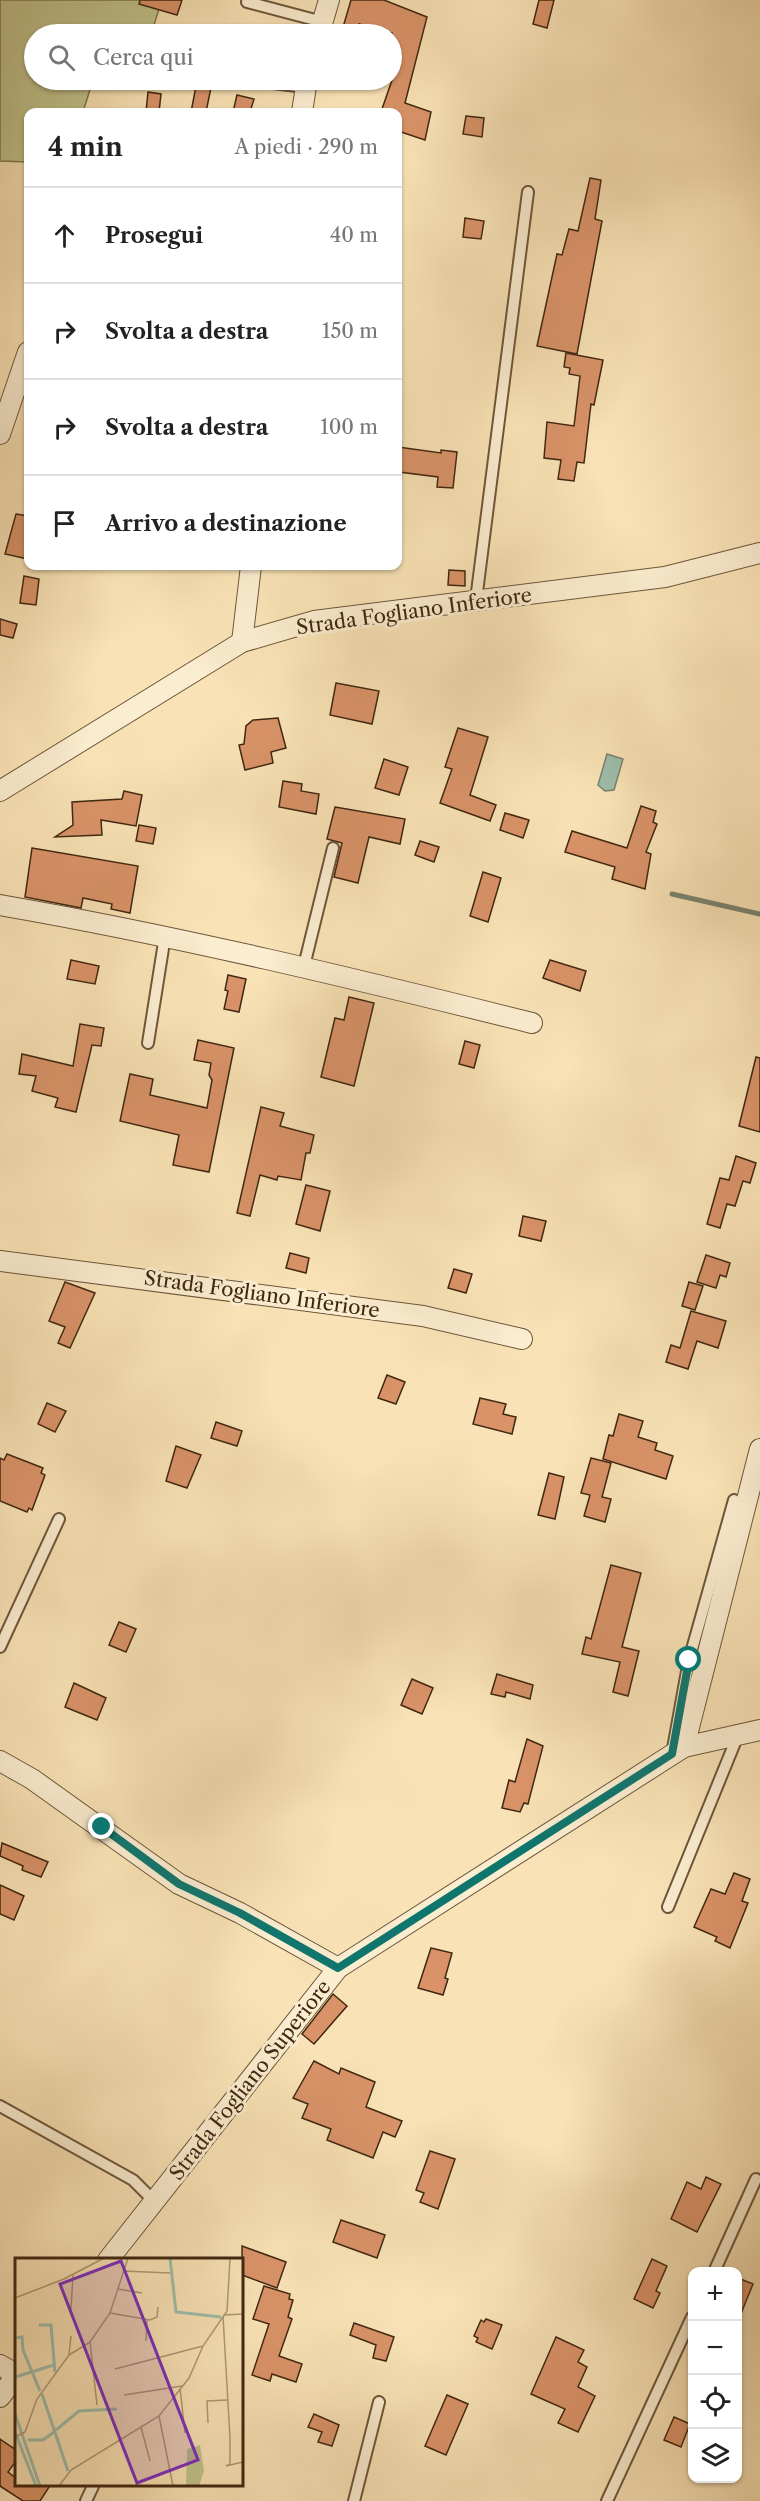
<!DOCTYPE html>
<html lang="it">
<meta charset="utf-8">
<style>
body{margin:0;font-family:"Libre Caslon Text",serif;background:#f2f2f2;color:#222}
.controls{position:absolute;right:18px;bottom:18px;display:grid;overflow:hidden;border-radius:12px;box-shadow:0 2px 4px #0004}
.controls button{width:54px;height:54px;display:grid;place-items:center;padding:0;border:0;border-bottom:2px solid #e0e0e0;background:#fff;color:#222;font:30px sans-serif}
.stop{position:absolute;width:18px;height:18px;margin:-14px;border:4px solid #0f766e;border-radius:50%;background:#fff}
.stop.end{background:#0f766e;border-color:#fff;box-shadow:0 2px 6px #0008}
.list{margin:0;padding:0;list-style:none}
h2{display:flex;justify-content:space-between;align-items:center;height:78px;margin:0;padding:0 24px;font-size:26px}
h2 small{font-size:20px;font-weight:400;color:#767676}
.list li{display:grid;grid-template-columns:39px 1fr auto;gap:18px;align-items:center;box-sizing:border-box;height:96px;padding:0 24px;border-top:2px solid #e0e0e0}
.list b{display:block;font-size:22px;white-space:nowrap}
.list em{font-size:20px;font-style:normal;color:#767676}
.icon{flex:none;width:33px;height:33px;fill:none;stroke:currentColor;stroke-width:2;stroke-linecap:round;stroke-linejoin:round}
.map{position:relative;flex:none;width:760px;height:2501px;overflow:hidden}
.search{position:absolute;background:#fff;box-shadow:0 2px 4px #0004;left:24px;top:24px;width:378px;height:66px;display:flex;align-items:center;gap:15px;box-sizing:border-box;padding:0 21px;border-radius:33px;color:#767676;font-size:22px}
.panel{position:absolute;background:#fff;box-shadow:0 2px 4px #0004;left:24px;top:108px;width:378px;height:462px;border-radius:12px}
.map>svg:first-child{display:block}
.green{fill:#c1c38c;stroke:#80754e;stroke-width:1.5}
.water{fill:#9ebeac;stroke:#78826e;stroke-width:1.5}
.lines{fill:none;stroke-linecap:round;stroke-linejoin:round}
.stream{stroke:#78826e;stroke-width:5}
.building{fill:#da9369;stroke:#402711;stroke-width:1.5}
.service-casing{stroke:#6e563a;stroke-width:14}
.minor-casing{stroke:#6e563a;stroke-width:22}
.service{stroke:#fbedd0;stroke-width:10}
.minor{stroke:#fbedd0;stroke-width:20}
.route{stroke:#0f766e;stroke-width:8}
.labels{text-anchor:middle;stroke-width:6;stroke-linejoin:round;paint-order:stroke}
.street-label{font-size:20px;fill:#402711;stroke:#fbedd0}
.inset-river{fill:none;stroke:#9ebeac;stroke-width:3}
.inset-road{fill:none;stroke:#af9874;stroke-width:1.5}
.view{fill:#7b2cbf;fill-opacity:0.15;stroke:#7b2cbf;stroke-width:3}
.inset-edge{fill:none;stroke:#402711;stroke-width:3}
</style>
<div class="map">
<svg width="760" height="2501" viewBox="0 0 760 2501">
<rect width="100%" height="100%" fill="#f9e3b6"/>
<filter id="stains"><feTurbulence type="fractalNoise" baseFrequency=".00333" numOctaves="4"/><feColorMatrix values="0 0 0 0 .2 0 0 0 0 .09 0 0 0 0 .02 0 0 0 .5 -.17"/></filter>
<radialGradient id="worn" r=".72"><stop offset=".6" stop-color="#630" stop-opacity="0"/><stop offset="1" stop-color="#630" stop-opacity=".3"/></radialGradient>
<polygon class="green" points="0,0 162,0 151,34 34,34 34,80 93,80 83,112 28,112 28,162 0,161"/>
<polygon class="water" points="607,754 623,759 614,790 605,791 598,785"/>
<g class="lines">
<polyline class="stream" points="672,894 760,914"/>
</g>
<g class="building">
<polygon points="140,0 182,0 177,15 139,4"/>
<polygon points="351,0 384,0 427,17 405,103 431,112 425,140 398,131 398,112 381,112 392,80 392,33 359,24 356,34 341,34"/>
<polygon points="539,0 554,0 547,28 533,24"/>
<polygon points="197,81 212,83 206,112 191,112"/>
<polygon points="148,92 161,94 159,112 146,112"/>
<polygon points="237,95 254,99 250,112 233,112"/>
<polygon points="466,116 484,118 482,137 463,134"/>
<polygon points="590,178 601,180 595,219 602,221 577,354 537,346 557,254 562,255 569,229 578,231"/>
<polygon points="465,218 484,221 481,239 463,237"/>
<polygon points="566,353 603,360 594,405 591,404 584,463 577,462 574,481 558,479 561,460 544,458 547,422 574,426 580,376 569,374 570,368 564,367"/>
<polygon points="398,447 441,453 441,450 457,452 453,488 437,487 438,477 399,472"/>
<polygon points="16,514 28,516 28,559 5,554"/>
<polygon points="449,570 465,571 465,586 448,585"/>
<polygon points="24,576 39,579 36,605 20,603"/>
<polygon points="0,619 17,624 13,638 0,635"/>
<polygon points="336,683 379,691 372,724 330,715"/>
<polygon points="278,718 286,748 271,752 273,763 245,770 239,745 244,744 246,726 253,720"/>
<polygon points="458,728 488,737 470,795 496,805 490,821 440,803 452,769 445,767"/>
<polygon points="384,759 408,767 399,795 375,788"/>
<polygon points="283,781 302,784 301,791 319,794 316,814 279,807"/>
<polygon points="124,791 142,795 136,826 101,820 102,835 55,837 73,825 72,802 122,799"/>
<polygon points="641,806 656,811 653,822 657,824 646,852 651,854 645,889 612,879 615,867 565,852 572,831 627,848"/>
<polygon points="335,807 405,819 400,844 369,837 358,883 334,877 342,843 327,839"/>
<polygon points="505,813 529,820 523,838 500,830"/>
<polygon points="139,825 156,828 153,844 136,841"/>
<polygon points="420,841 439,847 434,862 415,855"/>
<polygon points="32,848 138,866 130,913 111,909 112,904 83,898 81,908 25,897"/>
<polygon points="483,872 501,878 488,922 470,916"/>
<polygon points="71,960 99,966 95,984 67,979"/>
<polygon points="550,960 586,971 580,991 543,978"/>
<polygon points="228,975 246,979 239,1012 224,1009 228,991 225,990"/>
<polygon points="349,997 374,1003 354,1086 321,1077 335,1018 344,1020"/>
<polygon points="80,1024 104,1028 101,1046 92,1045 76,1112 55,1107 58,1098 32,1091 36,1076 19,1074 22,1054 73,1066"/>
<polygon points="198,1040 234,1048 209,1172 173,1165 179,1135 120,1121 130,1074 153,1079 150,1095 207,1108 212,1080 209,1075 211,1063 194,1060"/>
<polygon points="465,1041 480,1045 474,1068 459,1064"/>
<polygon points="756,1057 760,1058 760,1132 739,1126"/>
<polygon points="261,1107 284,1113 280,1126 314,1135 310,1153 306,1153 301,1180 278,1176 277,1180 260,1175 250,1216 237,1213"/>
<polygon points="736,1156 756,1163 750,1183 743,1181 735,1206 727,1204 720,1228 707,1224 720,1178 729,1180"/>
<polygon points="306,1185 330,1191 320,1231 296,1224"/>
<polygon points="523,1216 546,1221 541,1241 519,1236"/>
<polygon points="290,1253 309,1258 306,1273 286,1268"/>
<polygon points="706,1255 730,1263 726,1277 720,1275 716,1288 697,1282"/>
<polygon points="454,1269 472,1274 466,1293 448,1288"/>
<polygon points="65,1282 95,1293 70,1348 58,1343 65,1327 49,1321"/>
<polygon points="689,1282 703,1286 695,1310 682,1306"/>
<polygon points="691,1311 726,1321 718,1348 697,1341 688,1369 666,1362 671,1345 680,1348"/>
<polygon points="387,1375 405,1382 396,1404 378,1398"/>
<polygon points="480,1398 506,1404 503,1414 516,1417 512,1434 473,1424"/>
<polygon points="47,1403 66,1411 55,1432 38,1424"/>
<polygon points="619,1414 643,1421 638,1437 657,1443 655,1450 673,1456 666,1479 603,1459 609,1435 613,1436"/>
<polygon points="216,1422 242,1431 237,1446 211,1438"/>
<polygon points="176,1446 201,1455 187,1488 166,1481"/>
<polygon points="7,1454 43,1468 41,1473 45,1475 32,1510 29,1508 27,1512 0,1501 0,1458 4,1460"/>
<polygon points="591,1458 611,1463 602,1497 611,1499 605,1522 584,1516 590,1495 581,1493"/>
<polygon points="549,1473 564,1477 555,1519 538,1515"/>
<polygon points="611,1565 641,1573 622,1647 639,1651 628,1696 613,1692 620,1662 582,1654 586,1637 591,1639"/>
<polygon points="119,1622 136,1629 126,1652 109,1645"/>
<polygon points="497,1674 533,1685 530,1699 506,1692 505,1697 491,1694"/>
<polygon points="412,1679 433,1688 422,1714 401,1705"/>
<polygon points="74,1683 106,1698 97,1720 65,1707"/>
<polygon points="527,1739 543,1746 528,1804 524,1803 520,1812 502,1808 509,1780 515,1782"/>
<polygon points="2,1843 48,1862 41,1877 22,1870 23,1866 0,1856"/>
<polygon points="734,1873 750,1879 742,1901 748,1903 730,1948 715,1941 717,1937 694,1927 711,1889 725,1894"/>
<polygon points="0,1885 24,1896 14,1920 0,1914"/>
<polygon points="431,1948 452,1953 445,1978 448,1979 443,1995 418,1988"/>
<polygon points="333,1994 347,2006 314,2044 302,2034"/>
<polygon points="314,2061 339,2074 341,2068 375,2082 366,2107 402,2121 395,2137 383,2132 373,2158 327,2140 331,2129 302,2118 308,2104 293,2098"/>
<polygon points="430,2151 455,2159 438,2209 420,2202 424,2193 416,2190"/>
<polygon points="706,2177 721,2184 697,2232 671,2219 687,2182 701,2189"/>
<polygon points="341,2220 385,2235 377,2258 333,2242"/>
<polygon points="242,2246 286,2262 277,2288 242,2275"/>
<polygon points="652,2259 667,2266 656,2291 660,2293 653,2308 634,2299"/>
<polygon points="738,2278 753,2284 738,2321"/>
<polygon points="264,2286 290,2294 289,2299 293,2300 288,2317 292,2319 279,2356 302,2364 296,2382 272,2374 270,2381 252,2375 269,2324 253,2319"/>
<polygon points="486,2319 502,2325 492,2349 476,2342 478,2338 474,2336 481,2320 484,2322"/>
<polygon points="354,2323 394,2337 386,2361 373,2358 376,2345 350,2335"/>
<polygon points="556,2337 584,2350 578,2362 587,2367 578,2387 595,2396 578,2432 558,2423 565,2409 531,2394"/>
<polygon points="447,2395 468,2404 446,2455 425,2446"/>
<polygon points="314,2414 339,2425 332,2446 318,2442 322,2432 308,2427"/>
<polygon points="674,2417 690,2424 681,2447 664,2440"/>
<polygon points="0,2439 16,2450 16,2461 8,2472 16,2478 16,2484 51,2484 40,2501 23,2501 0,2486"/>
</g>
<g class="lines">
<g class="service-casing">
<g id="service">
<polyline points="247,2 323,22"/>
<polyline points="248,80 305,87"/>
<polyline points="476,600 528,192"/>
<polyline points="304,966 333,848"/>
<polyline points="148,1043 165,936"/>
<polyline points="0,1647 59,1519"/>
<polyline points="672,1754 689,1660 734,1500"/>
<polyline points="668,1907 738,1735"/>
<polyline points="0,2106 133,2180 154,2201"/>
<polyline points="714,2272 756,2179"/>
<polyline points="86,2501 94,2484"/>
<polyline points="354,2501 379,2402"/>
<polyline points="607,2501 692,2317"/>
</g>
</g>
<g class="minor-casing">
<g id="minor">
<polyline points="319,34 329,0"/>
<polyline points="302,112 307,80"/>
<polyline points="0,434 28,352"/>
<polyline points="242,642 251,566"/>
<polyline points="0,791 242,642 314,621 665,577 760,553"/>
<path d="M0,905C179,936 356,979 532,1023"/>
<polyline points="0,1261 423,1316 522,1339"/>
<polyline points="760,1449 684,1747 760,1730"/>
<polyline points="0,1761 32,1779 179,1884 240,1913 338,1968"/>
<polyline points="108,2260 338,1968 684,1747"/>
<polyline points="0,2365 16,2374"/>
<polyline points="0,2397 16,2376"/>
</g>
</g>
<use href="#service" class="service"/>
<use href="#minor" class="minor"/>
</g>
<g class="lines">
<polyline class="route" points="102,1827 179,1884 240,1913 338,1968 672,1754 689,1660"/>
</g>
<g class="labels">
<g class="street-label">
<text transform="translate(414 611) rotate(-8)" y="7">Strada Fogliano Inferiore</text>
<text transform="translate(262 1294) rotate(8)" y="7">Strada Fogliano Inferiore</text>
<text transform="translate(250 2080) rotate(-52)" y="7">Strada Fogliano Superiore</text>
</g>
</g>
<g transform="translate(15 2258)">
<rect width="228" height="228" fill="#f9e3b6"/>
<path d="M185,187L189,213L184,228H171L172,191Z" fill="#c1c38c"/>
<path class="inset-river" d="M155,0L161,54L206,59M24,67H36L40,114M0,80L7,79L8,92L25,133M0,119L39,107M27,136L53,213M0,156L25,228M41,172L64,153L102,151M0,174L21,228M13,182H28L39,174"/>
<path class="inset-road" d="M108,13L155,15M103,31L127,35M0,40L49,21L89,0M56,51L58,16M95,55L135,62L142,59L143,49M209,57L228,56M208,58L215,180V206L211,208L228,204M131,83L132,62M75,84L95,55L113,0M54,97L75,84L82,147M100,111L188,88M165,130L170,175M109,137L167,128M144,158L158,228M193,165L192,143L212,142M126,169L135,203M0,179L10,174L22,141L54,97L56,78M44,228L56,212L144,158L174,120L188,88L212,53L215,0"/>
<path class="view" d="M106,3L183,202L122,225L45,26Z"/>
<rect width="228" height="228" class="inset-edge"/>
</g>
<rect width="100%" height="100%" filter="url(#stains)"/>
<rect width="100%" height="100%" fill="url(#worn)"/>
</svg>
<div class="controls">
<button>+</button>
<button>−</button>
<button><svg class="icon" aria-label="locate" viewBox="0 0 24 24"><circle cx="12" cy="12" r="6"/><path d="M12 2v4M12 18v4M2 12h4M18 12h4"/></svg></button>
<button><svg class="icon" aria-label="layers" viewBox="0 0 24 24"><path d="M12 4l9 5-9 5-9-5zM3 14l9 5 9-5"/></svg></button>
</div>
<div class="stop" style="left:689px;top:1660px"></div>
<div class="stop end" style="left:102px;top:1827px"></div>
<div class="search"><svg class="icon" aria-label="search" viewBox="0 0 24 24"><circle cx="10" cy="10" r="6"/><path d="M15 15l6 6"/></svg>Cerca qui</div>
<section class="panel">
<h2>4 min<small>A piedi · 290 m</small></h2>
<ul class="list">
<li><svg class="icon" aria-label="ahead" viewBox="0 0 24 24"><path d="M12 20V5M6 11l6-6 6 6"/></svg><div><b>Prosegui</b></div><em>40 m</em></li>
<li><svg class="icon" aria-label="right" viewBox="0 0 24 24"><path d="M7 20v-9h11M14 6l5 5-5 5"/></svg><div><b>Svolta a destra</b></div><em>150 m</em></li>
<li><svg class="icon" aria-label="right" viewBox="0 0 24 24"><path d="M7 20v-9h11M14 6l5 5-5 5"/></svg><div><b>Svolta a destra</b></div><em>100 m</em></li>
<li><svg class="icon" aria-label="arrive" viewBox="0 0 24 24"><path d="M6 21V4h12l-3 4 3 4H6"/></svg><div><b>Arrivo a destinazione</b></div></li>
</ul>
</section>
</div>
